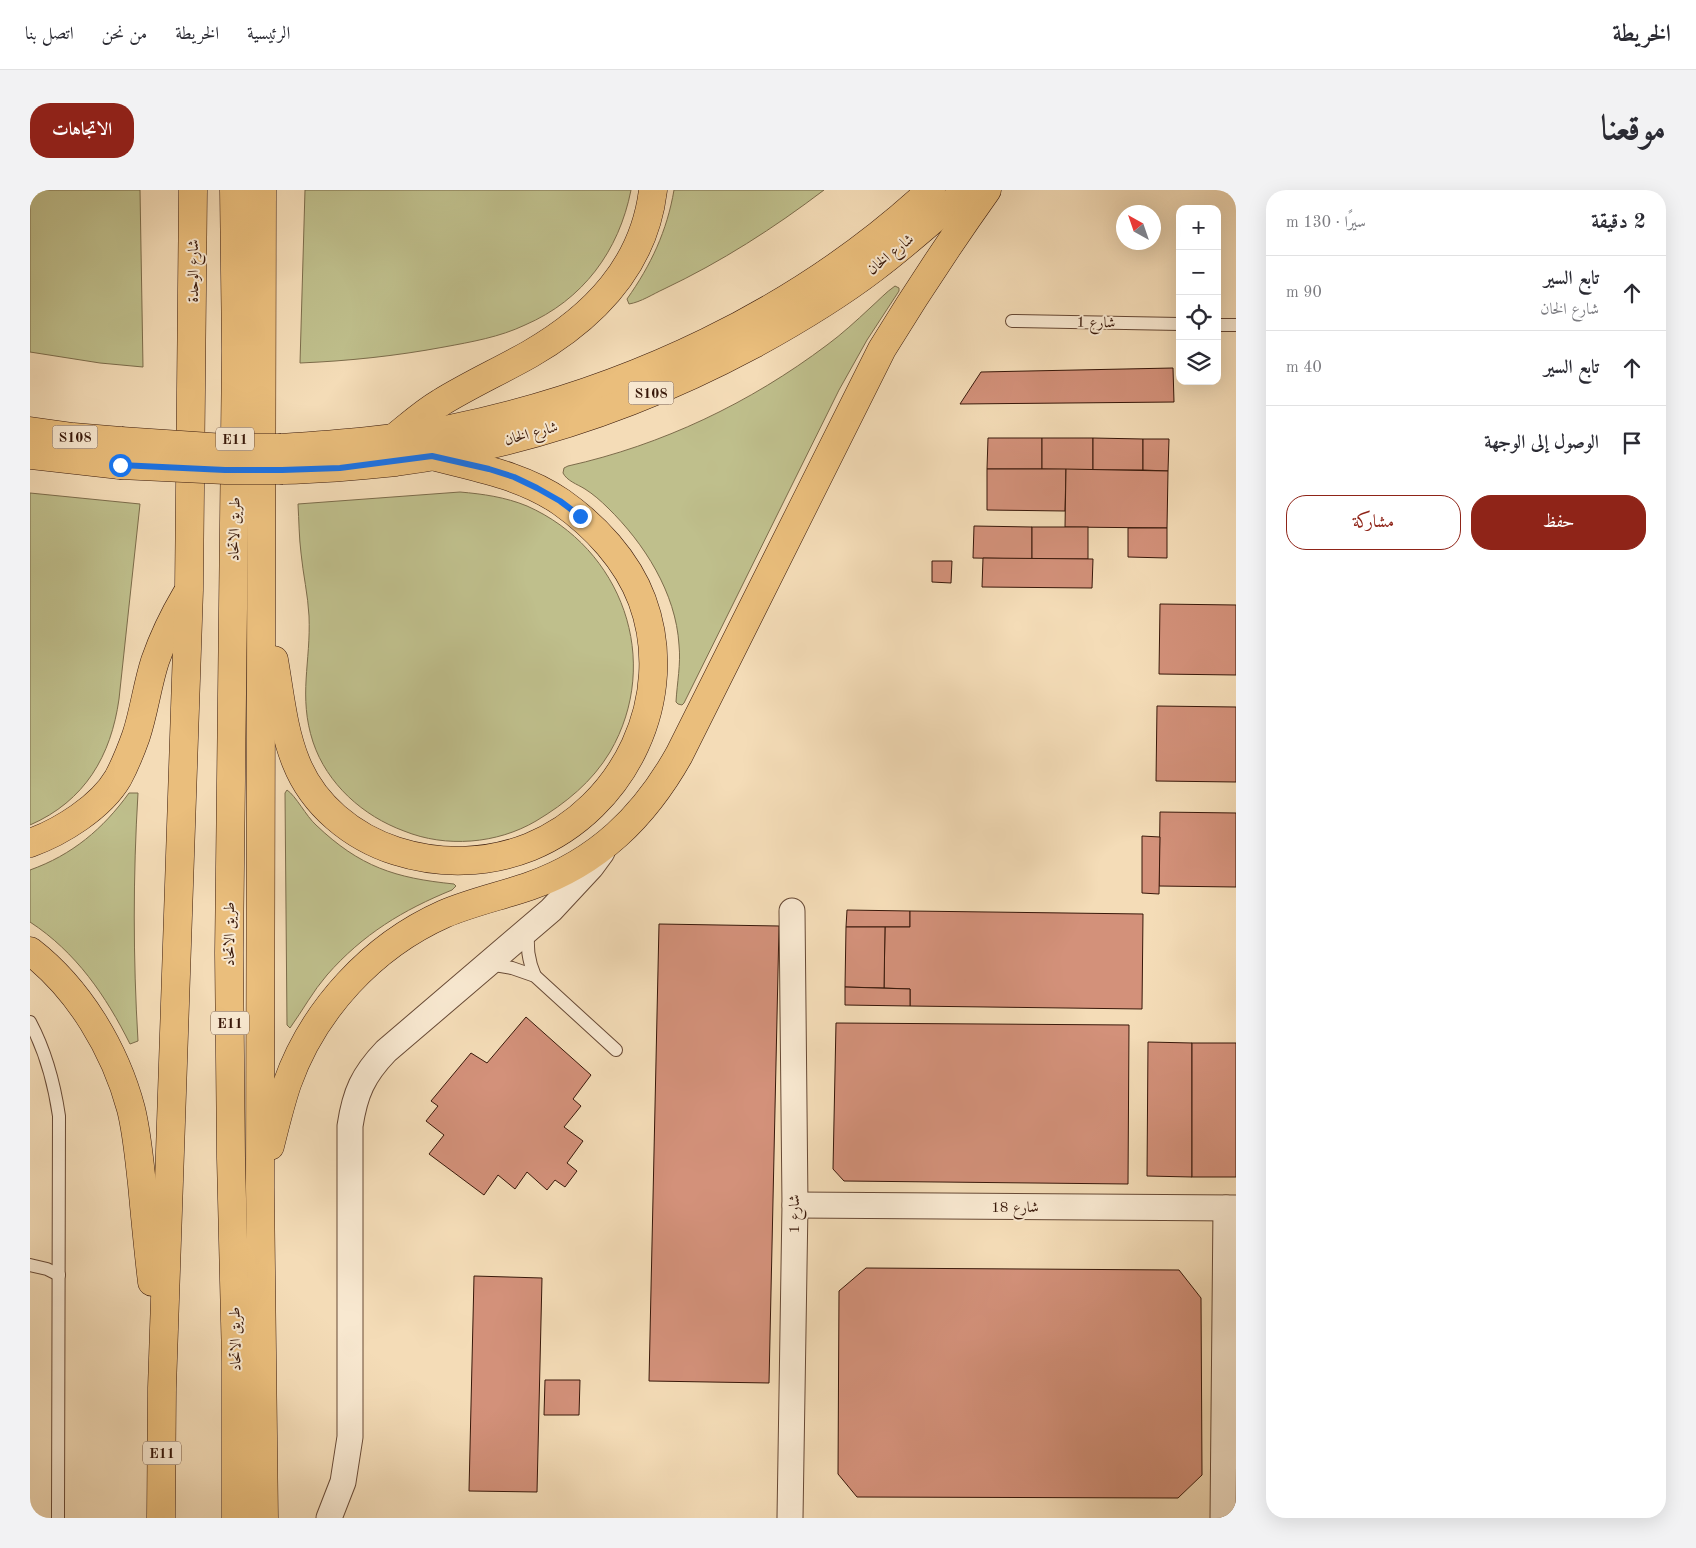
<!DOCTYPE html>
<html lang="ar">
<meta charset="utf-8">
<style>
body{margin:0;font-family:"Old Standard TT",Amiri,serif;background:#f2f2f3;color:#2b2b33;direction:rtl}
.controls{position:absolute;right:15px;top:15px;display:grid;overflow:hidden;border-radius:10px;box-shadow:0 5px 20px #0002}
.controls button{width:45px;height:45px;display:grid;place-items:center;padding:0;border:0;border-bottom:1px solid #e1e1e2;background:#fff;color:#2b2b33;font:25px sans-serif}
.compass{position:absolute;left:1086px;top:15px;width:45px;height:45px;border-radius:50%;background:#fff;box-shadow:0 5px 20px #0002;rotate:320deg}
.stop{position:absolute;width:15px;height:15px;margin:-11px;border:4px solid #1a73e8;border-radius:50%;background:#fff}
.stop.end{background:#1a73e8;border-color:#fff;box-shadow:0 1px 5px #0008}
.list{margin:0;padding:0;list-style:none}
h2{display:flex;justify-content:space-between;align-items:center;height:65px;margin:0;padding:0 20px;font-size:21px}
h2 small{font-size:16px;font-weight:400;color:#7c7c81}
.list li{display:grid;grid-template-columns:32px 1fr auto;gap:15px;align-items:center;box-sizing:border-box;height:75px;padding:0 20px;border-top:1px solid #e1e1e2}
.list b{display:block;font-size:19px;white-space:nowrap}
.list p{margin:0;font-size:16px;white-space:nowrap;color:#7c7c81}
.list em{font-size:16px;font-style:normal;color:#7c7c81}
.actions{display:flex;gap:10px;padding:15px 20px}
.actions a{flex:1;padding:11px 0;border:1px solid #8f2418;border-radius:20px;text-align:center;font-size:18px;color:#8f2418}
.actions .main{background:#8f2418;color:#fff}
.icon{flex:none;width:28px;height:28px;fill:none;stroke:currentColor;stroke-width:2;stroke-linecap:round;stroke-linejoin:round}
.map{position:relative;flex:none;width:1206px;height:1328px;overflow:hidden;direction:ltr;border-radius:20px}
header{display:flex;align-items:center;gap:30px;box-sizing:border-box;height:70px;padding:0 25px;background:#fff;border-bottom:1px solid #e1e1e2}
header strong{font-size:24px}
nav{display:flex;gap:28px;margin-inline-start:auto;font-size:18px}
.intro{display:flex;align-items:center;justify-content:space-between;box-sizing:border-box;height:120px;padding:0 30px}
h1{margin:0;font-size:35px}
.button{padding:12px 22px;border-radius:20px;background:#8f2418;color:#fff;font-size:18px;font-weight:700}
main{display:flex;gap:30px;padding:0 30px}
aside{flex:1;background:#fff;border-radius:20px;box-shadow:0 5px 20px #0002}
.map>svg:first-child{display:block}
.green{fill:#bfbf8c;stroke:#7c6c4b}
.building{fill:#d3917a;stroke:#38180a}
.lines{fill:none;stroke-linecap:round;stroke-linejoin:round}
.service-casing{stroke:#674935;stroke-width:14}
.minor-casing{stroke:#674935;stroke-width:27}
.primary-casing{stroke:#38180a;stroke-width:29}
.motorway-casing{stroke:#38180a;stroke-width:29}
.service{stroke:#f8e8d0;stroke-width:12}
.minor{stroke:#f8e8d0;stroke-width:25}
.primary{stroke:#eabe7c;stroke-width:28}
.motorway{stroke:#eabe7c;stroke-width:28}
.primary-bridge-casing{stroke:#38180a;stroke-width:29;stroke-linecap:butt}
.primary-bridge{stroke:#eabe7c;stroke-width:28}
.route{stroke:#1a73e8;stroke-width:6}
.labels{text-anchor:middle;stroke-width:4;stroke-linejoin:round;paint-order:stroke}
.shield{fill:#f8e8d0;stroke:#725645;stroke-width:1}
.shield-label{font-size:14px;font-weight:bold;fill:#38180a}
.street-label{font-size:15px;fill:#38180a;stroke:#f8e8d0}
</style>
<header>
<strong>الخريطة</strong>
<nav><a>الرئيسية</a><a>الخريطة</a><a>من نحن</a><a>اتصل بنا</a></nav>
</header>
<div class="intro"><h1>موقعنا</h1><a class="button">الاتجاهات</a></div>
<main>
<aside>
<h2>2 دقيقة<small>سيرًا · 130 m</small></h2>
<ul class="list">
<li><svg class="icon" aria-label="ahead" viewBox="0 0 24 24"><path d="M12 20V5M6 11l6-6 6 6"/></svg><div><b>تابع السير</b><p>شارع الخان</p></div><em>90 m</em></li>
<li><svg class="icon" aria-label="ahead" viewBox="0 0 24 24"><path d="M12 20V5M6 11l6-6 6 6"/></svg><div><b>تابع السير</b></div><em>40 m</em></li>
<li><svg class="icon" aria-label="arrive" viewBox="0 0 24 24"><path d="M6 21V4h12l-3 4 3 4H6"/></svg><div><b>الوصول إلى الوجهة</b></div></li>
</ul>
<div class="actions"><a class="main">حفظ</a><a>مشاركة</a></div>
</aside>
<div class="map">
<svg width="1206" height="1328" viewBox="0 0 1206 1328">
<rect width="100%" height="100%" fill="#f4dcb7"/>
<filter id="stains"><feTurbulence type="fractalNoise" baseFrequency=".004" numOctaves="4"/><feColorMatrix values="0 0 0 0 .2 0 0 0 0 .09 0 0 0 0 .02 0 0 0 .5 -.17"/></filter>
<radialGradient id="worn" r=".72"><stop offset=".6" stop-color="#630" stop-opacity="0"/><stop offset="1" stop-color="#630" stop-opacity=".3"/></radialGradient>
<g class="green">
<polygon points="0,0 110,0 113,177 70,173 0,162"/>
<path d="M275,0H601C589,61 553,110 495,135C470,147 441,152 414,157C366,166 318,171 270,173Z"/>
<path d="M644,0H794C744,38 691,72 634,99C623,104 611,112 599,114L597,109C621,75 637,41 644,0Z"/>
<path d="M865,96L869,98V101L837,150L809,200L654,513L652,515L648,514L646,512C647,493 651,474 649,455C646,403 614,353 578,318C571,311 563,304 555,299C547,294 537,291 533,283L534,278L538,276C632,255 720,213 797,155C812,144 826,131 840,118C848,111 856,102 865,96Z"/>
<path d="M430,302C453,304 475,307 497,316C592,358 633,471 580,562C562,592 536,613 506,631C467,654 416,658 374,641C333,626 297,594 283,552C268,506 281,472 279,426C278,405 273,384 271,363C269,347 269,331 268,314Z"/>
<path d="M0,303L110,314L89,509C81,566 55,611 0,635Z"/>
<path d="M257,600C266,606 276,626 286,635C330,677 365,688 424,694L426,696L422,700C373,720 333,744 297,785C283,801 273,820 260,838L257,835L255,603Z"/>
<path d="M99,603H108C103,686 103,768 108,851L100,854C76,806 46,762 0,732V680C42,665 73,639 99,603Z"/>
</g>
<g class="building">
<polygon points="1143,178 1144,212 930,214 951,182"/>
<polygon points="958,248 1012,248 1012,279 957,279"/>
<polygon points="1012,248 1063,248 1063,280 1012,279"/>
<polygon points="1063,248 1113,249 1113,280 1063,280"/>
<polygon points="1113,249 1139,249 1138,281 1113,280"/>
<polygon points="957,279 1036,279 1035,321 957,320"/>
<polygon points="1036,279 1138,281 1137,338 1035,337"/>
<polygon points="944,336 1002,337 1002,369 943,368"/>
<rect x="1002" y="337" width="56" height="32"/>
<polygon points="1098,338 1137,338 1137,368 1098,367"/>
<polygon points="953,368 1063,369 1062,398 952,397"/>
<polygon points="902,371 922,371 921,393 902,392"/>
<polygon points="1130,414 1206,415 1206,485 1129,484"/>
<polygon points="1127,516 1206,517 1206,592 1126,591"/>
<polygon points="1130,622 1206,623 1206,697 1129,696"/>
<polygon points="1112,646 1130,647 1129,704 1112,703"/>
<polygon points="817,720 880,721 880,737 816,737"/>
<polygon points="880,721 1113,724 1112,819 880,816 880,799 854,798 855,737 880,737"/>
<polygon points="629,734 749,736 739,1193 619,1191"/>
<polygon points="816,737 855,737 854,798 815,797"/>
<polygon points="815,797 880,799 880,816 815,815"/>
<polygon points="496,827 561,885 543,909 551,916 534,937 553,951 537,973 547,981 535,997 525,990 517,1000 497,982 485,999 468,985 454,1005 399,964 414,945 396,931 408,916 401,911 441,863 457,873"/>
<polygon points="806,833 1099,835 1098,994 814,991 803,979"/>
<polygon points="1118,852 1162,853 1162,987 1117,986"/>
<rect x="1162" y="853" width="44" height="134"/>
<polygon points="836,1078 1149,1080 1171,1108 1172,1285 1148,1308 827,1307 808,1284 809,1101"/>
<polygon points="444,1086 512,1088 507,1302 439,1301"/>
<polygon points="515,1190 550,1190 549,1225 514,1225"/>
</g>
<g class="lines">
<g class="service-casing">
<g id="service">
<polyline points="982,131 1150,134"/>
<polyline points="1187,135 1206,135"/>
<path d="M499,740C496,756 498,770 505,786"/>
<polyline points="459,774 482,778 505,786 586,860"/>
<path d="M0,832C16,862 24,892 29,926L28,1328"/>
<polyline points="0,1075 17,1079 29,1085"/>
</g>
</g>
<g class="minor-casing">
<g id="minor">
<polyline points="765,1015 1206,1018"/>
<path d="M299,1328L313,1292L320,1247V936C325,903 333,885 356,861L521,720L561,677L572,662"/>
<polyline points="760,1328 765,1015 762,721"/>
<polyline points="1193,1328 1196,1018"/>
</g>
</g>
<g class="primary-casing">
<g id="primary">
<polyline points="232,0 230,997 234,1328"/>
<polyline points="0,241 43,247 91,251"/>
<path d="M364,248C379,236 393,223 410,213C439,195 470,181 500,164C564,127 614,76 623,0"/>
<path d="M251,258C308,254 364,250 420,239C596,203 769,123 901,0"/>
<polyline points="0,265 90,275"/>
<path d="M253,280C291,279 328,276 366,272C491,255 612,214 722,155C764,132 806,107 844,78C876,54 907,26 937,0"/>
<path d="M244,470C250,504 253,540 266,572C283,615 322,647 366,661C410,675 457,674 500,657C595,618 648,507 612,410C597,370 565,336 531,312C492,285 447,278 402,266"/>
<path d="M240,956C245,936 250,915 257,894C283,820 342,756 414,724C442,712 471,706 500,696C568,672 614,627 649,565L852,159C885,105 920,52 957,0"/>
</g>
</g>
<g class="motorway-casing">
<g id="motorway">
<polyline points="204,0 206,161 199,763 201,968 206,1171 206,1328"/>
<path d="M0,653C31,642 71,617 88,588C95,575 101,560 106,546C114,522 117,496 125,471C133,448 143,427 156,405"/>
<path d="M0,761C49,799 85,859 101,919C107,943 109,968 112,994C115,1026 118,1059 122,1092"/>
<polyline points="131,1328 132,1198 159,400 163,0"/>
</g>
</g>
<use href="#service" class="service"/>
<use href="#minor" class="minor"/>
<use href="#primary" class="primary"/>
<use href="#motorway" class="motorway"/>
<g class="primary-bridge-casing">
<g id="primary-bridge">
<polyline points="91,251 195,258 251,258"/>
<polyline points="90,275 195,280 253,280"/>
</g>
</g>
<use href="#primary-bridge" class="primary-bridge"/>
</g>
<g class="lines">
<polyline class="route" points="90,275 195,280 252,280 310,278 402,266 459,279 484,287 507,298 530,311 550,326"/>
</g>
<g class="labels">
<g class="shield">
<rect x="598.5" y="191.5" width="45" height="23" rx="4"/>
<rect x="22.5" y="235.5" width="45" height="23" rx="4"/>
<rect x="186" y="237.5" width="38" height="23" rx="4"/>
<rect x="181" y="821.5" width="38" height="23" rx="4"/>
<rect x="113" y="1251.5" width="38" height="23" rx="4"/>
</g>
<g class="shield-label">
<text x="621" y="208">S108</text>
<text x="45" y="252">S108</text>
<text x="205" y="254">E11</text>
<text x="200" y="838">E11</text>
<text x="132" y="1268">E11</text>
</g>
<g class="street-label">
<text transform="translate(860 64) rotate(-39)" y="5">شارع الخان</text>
<text transform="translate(163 81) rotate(-90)" y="5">شارع الوحدة</text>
<text transform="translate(1066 132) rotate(1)" y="5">شارع 1</text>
<text transform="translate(501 243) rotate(-15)" y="5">شارع الخان</text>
<text transform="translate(204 339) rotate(-89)" y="5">طريق الاتحاد</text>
<text transform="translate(199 744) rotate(-90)" y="5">طريق الاتحاد</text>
<text x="985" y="1022">شارع 18</text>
<text transform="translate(764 1024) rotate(-90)" y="5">شارع 1</text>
<text transform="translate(205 1149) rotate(-91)" y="5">طريق الاتحاد</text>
</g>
</g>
<rect width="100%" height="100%" filter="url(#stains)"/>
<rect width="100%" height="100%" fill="url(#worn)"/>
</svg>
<div class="controls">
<button>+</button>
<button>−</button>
<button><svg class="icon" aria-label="locate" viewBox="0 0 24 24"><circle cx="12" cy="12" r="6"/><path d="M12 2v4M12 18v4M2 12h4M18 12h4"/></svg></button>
<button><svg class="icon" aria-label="layers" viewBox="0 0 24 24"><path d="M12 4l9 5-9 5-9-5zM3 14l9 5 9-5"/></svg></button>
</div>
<svg class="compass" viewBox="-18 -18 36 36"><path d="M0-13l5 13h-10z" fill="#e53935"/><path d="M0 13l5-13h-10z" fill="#7c7c81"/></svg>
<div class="stop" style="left:90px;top:275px"></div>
<div class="stop end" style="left:550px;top:326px"></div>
</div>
</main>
